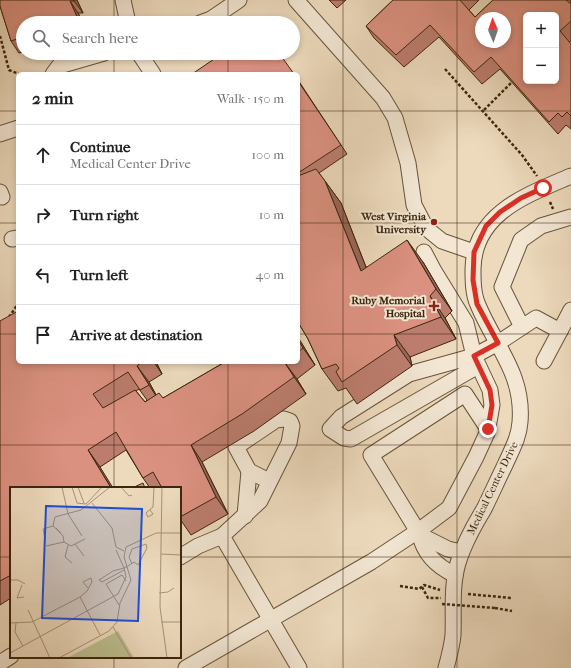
<!DOCTYPE html>
<meta charset="utf-8">
<style>
body{margin:0;font-family:"IM FELL French Canon",serif;background:#f6f6f6;color:#202124}
.controls{position:absolute;right:12px;top:12px;display:grid;overflow:hidden;border-radius:6px;box-shadow:0 2px 6px #0003}
.controls button{width:36px;height:36px;display:grid;place-items:center;padding:0;border:0;border-bottom:1px solid #e0e0e0;background:#fff;color:#202124;font:20px sans-serif}
.compass{position:absolute;left:475px;top:12px;width:36px;height:36px;border-radius:50%;background:#fff;box-shadow:0 2px 6px #0003;rotate:358deg}
.stop{position:absolute;width:12px;height:12px;margin:-9px;border:3px solid #d93025;border-radius:50%;background:#fff}
.stop.end{background:#d93025;border-color:#fff;box-shadow:0 1px 4px #0008}
.list{margin:0;padding:0;list-style:none}
h2{display:flex;justify-content:space-between;align-items:center;height:52px;margin:0;padding:0 16px;font-size:17px}
h2 small{font-size:13px;font-weight:400;color:#757577}
.list li{display:grid;grid-template-columns:26px 1fr auto;gap:12px;align-items:center;box-sizing:border-box;height:60px;padding:0 16px;border-top:1px solid #e0e0e0}
.list b{display:block;font-size:15px;white-space:nowrap}
.list p{margin:0;font-size:13px;white-space:nowrap;color:#757577}
.list em{font-size:13px;font-style:normal;color:#757577}
.icon{flex:none;width:22px;height:22px;fill:none;stroke:currentColor;stroke-width:2;stroke-linecap:round;stroke-linejoin:round}
.map{position:relative;flex:none;width:571px;height:668px;overflow:hidden}
.search{position:absolute;background:#fff;box-shadow:0 2px 6px #0003;left:16px;top:16px;width:284px;height:44px;display:flex;align-items:center;gap:10px;box-sizing:border-box;padding:0 14px;border-radius:22px;color:#757577;font-size:15px}
.panel{position:absolute;background:#fff;box-shadow:0 2px 6px #0003;left:16px;top:72px;width:284px;height:292px;border-radius:6px}
.map>svg:first-child{display:block}
.lines{fill:none;stroke-linecap:round;stroke-linejoin:round}
.minor-casing{stroke:#68533a;stroke-width:17}
.path{stroke:#3c260e;stroke-width:2.5;stroke-dasharray:3 2;stroke-linecap:butt}
.minor{stroke:#f3e7d4;stroke-width:15}
.path-bridge{stroke:#3c260e;stroke-width:2.5;stroke-dasharray:3 2;stroke-linecap:butt}
.wall{fill:#bc7d6e;stroke:#3c260e;fill-rule:evenodd}
.shaded-wall{fill:#99665a;stroke:#3c260e}
.building{fill:#db9180;stroke:#3c260e;fill-rule:evenodd}
.route{stroke:#d93025;stroke-width:5}
.grid{fill:none;stroke:#3c260e;stroke-width:1;stroke-opacity:0.55}
.poi-dot{fill:#8f2418;stroke:#f3e7d4;stroke-width:1.5}
.labels{text-anchor:middle;stroke-width:4;stroke-linejoin:round;paint-order:stroke}
.poi-label{font-size:11px;font-weight:bold;fill:#3c260e;stroke:#f3e7d4;text-anchor:end}
.street-label{font-size:11px;fill:#3c260e;stroke:#f3e7d4}
.inset-road{fill:none;stroke:#a69277;stroke-width:1}
.view{fill:#1d4ed8;fill-opacity:0.15;stroke:#1d4ed8;stroke-width:2}
.inset-edge{fill:none;stroke:#3c260e;stroke-width:2}
</style>
<div class="map">
<svg width="571" height="668" viewBox="0 0 571 668">
<rect width="100%" height="100%" fill="#eddabd"/>
<filter id="stains"><feTurbulence type="fractalNoise" baseFrequency=".005" numOctaves="4"/><feColorMatrix values="0 0 0 0 .2 0 0 0 0 .09 0 0 0 0 .02 0 0 0 .5 -.17"/></filter>
<radialGradient id="worn" r=".72"><stop offset=".6" stop-color="#630" stop-opacity="0"/><stop offset="1" stop-color="#630" stop-opacity=".3"/></radialGradient>
<g class="lines">
<g class="minor-casing">
<g id="minor">
<polyline points="123,0 128,23"/>
<polyline points="296,0 383,98 395,118 408,163 414,205 426,228 442,241 474,252"/>
<polyline points="200,23 211,19 239,0"/>
<polyline points="139,53 153,74"/>
<polyline points="53,74 59,66 104,53"/>
<polyline points="0,134 18,128"/>
<polyline points="0,192 2,197"/>
<polyline points="12,239 18,238"/>
<polyline points="424,252 434,271 466,323 474,356 409,374 341,417 330,429 344,438 351,439 478,366"/>
<polyline points="522,327 502,287 521,240 541,226 571,217"/>
<polyline points="544,361 560,331"/>
<polyline points="245,516 249,471"/>
<polyline points="420,535 448,549 461,552"/>
<polyline points="222,536 260,501 289,443 292,426 290,421 284,419 276,420 236,447 249,471 269,481"/>
<polyline points="180,557 198,546 222,536 299,668"/>
<path d="M455,575C438,567 424,554 420,535L371,455L465,394L488,429"/>
<polyline points="0,663 11,656"/>
<polyline points="186,668 371,562 421,529 449,508 476,457 487,433 492,405 490,390 474,356 498,343 536,318 560,331 571,310"/>
<path d="M446,668C449,657 452,646 453,635C454,611 451,587 458,563C464,543 473,527 484,509C491,495 498,479 505,465C511,451 519,438 520,422C524,374 495,346 478,305C473,294 473,281 473,269C474,213 527,195 571,176"/>
</g>
</g>
<g class="path">
<polyline points="0,36 9,70 19,74"/>
<polyline points="445,69 522,155 537,176"/>
<polyline points="20,74 30,73"/>
<polyline points="484,110 512,82"/>
<polyline points="550,202 553,209"/>
<polyline points="9,317 18,304"/>
<polyline points="400,586 419,589 424,585 440,590"/>
<polyline points="422,587 428,598 441,598"/>
<polyline points="468,594 511,598"/>
<polyline points="495,608 512,611"/>
</g>
<use href="#minor" class="minor"/>
<polyline class="path-bridge" points="442,604 495,608"/>
</g>
<g class="wall">
<polygon points="77,0 83,13 78,13 83,23 23,23 23,52 19,53 11,41 0,6"/>
<polygon points="329,0 346,0 337,8"/>
<polygon points="393,0 479,0 469,10 475,17 493,0 571,0 570,4 571,4 571,41 569,42 571,44 571,129 566,125 558,134 500,69 482,84 439,37 404,67 374,38 366,26"/>
<polygon points="298,80 347,154 319,173 341,203 366,267 423,262 452,311 445,318 456,339 410,357 412,366 357,404 346,388 338,391 322,369 308,339 298,322"/>
<path d="M0,321L18,362H156L162,374L149,382L156,395L163,398L225,362H298V338L315,365L297,379L306,394L254,431L202,462L228,514L191,535L180,519V488H150L143,478L126,450L100,467L11,488V598L0,605ZM139,389L147,400L145,402L136,391Z"/>
</g>
<g class="shaded-wall">
<polygon points="74,0 77,0 83,13 74,1"/>
<polygon points="70,1 78,13 83,23 81,23 78,19"/>
<polygon points="325,181 341,203 376,293 361,271"/>
<polygon points="407,240 423,262 452,311 436,289"/>
<polygon points="430,296 445,318 456,339 441,317"/>
<polygon points="394,335 410,357 412,366 397,345"/>
<polygon points="298,338 301,342 315,365 303,348 298,340"/>
<polygon points="154,362 156,362 162,374"/>
<polygon points="285,363 297,379 306,394 294,377"/>
<polygon points="137,366 149,382 160,402 149,385"/>
<polygon points="191,445 202,462 228,514 216,497"/>
<polygon points="88,450 100,467 113,488 111,488"/>
</g>
<g class="building">
<polygon points="0,0 74,0 74,1 70,1 78,19 76,19 77,23 23,23 23,37 11,41 0,6"/>
<path d="M393,0H460L475,17L493,0H566L571,4V21L560,31L571,44V116L567,112L562,117L558,113L549,122L491,57L474,72L430,25L396,55L366,26ZM526,15H556V81H526ZM481,18H505V42H481Z"/>
<polygon points="223,53 279,53 294,74 192,74"/>
<polygon points="298,81 341,145 298,173"/>
<polygon points="316,169 325,181 361,271 407,240 436,289 430,296 441,317 394,335 397,345 342,382 336,372 339,368 336,364 322,369 308,339 298,322 298,176"/>
<polygon points="18,311 18,362 142,362 137,366 149,385 140,390 128,372 93,394 103,408 135,390 145,402 159,393 163,398 225,362 286,362 285,363 294,377 242,414 191,445 216,497 180,517 180,488 162,488 153,472 143,478 116,432 88,450 111,488 11,488 11,575 0,581 0,321"/>
<polygon points="298,340 303,348 298,352"/>
<polygon points="143,483 145,488 132,488"/>
</g>
<g class="lines">
<polyline class="route" points="488,429 492,405 490,390 474,356 498,343 477,304 473,280 474,252 486,226 500,212 521,198 543,188"/>
</g>
<path class="grid" d="M114,0V23M228,0V23M343,0V668M457,0V668M114,53V74M228,53V74M0,111H18M298,111H571M0,223H18M298,223H571M0,334H18M298,334H571M114,362V488M228,362V668M0,445H571M0,557H11M180,557H571M114,657V668"/>
<g class="poi-dot">
<circle cx="434" cy="222" r="4"/>
<path d="M432 300h4v4h4v4h-4v4h-4v-4h-4v-4h4z"/>
</g>
<g class="labels">
<g class="poi-label">
<text x="426" y="220">West Virginia<tspan x="426" dy="13">University</tspan></text>
<text x="425" y="304">Ruby Memorial<tspan x="425" dy="13">Hospital</tspan></text>
</g>
<g class="street-label">
<text transform="translate(492 488) rotate(-64)" y="4">Medical Center Drive</text>
</g>
</g>
<g transform="translate(10 487)">
<rect width="171" height="171" fill="#eddabd"/>
<path d="M108,144L124,171H57Z" fill="#bdbe8e"/>
<path class="inset-road" d="M52,0L58,27L72,49M62,0L67,16L76,17M68,0L74,16M111,0L119,9L122,8M152,0L150,120L157,171M82,16L102,41L106,60L114,64M76,17L92,0M140,23L143,27L138,30L136,26L143,20L144,0M51,46L43,39L45,30L71,23L100,0M35,52L33,42L43,39M54,55L61,59L75,52M65,57L74,69M58,58L55,70L62,76M36,59L54,55L53,49L46,41M106,63L114,81L103,84L89,93L92,95L114,83M151,67L171,68M0,93H8L15,97M12,98L7,111L14,110M149,106L158,105L164,101M70,110L77,104L82,95L81,91L73,95L78,101M109,118L96,97L112,88L116,94M18,123L40,171M151,135H171M0,136L22,135L70,110L90,148M6,136L5,145L13,159M103,140L121,171M0,166L108,107L116,90L114,81L118,79L124,75L128,78L137,61L136,57L122,62L119,70L122,77M49,171L99,144L107,135L110,116L121,93L114,70L116,60L146,46H171"/>
<path class="view" d="M36,19L132,22L128,134L32,131Z"/>
<rect width="171" height="171" class="inset-edge"/>
</g>
<rect width="100%" height="100%" filter="url(#stains)"/>
<rect width="100%" height="100%" fill="url(#worn)"/>
</svg>
<div class="controls">
<button>+</button>
<button>−</button>
</div>
<svg class="compass" viewBox="-18 -18 36 36"><path d="M0-13l5 13h-10z" fill="#e53935"/><path d="M0 13l5-13h-10z" fill="#757577"/></svg>
<div class="stop" style="left:543px;top:188px"></div>
<div class="stop end" style="left:488px;top:429px"></div>
<div class="search"><svg class="icon" aria-label="search" viewBox="0 0 24 24"><circle cx="10" cy="10" r="6"/><path d="M15 15l6 6"/></svg>Search here</div>
<section class="panel">
<h2>2 min<small>Walk · 150 m</small></h2>
<ul class="list">
<li><svg class="icon" aria-label="ahead" viewBox="0 0 24 24"><path d="M12 20V5M6 11l6-6 6 6"/></svg><div><b>Continue</b><p>Medical Center Drive</p></div><em>100 m</em></li>
<li><svg class="icon" aria-label="right" viewBox="0 0 24 24"><path d="M7 20v-9h11M14 6l5 5-5 5"/></svg><div><b>Turn right</b></div><em>10 m</em></li>
<li><svg class="icon" aria-label="left" viewBox="0 0 24 24"><path d="M17 20v-9H6M10 6l-5 5 5 5"/></svg><div><b>Turn left</b></div><em>40 m</em></li>
<li><svg class="icon" aria-label="arrive" viewBox="0 0 24 24"><path d="M6 21V4h12l-3 4 3 4H6"/></svg><div><b>Arrive at destination</b></div></li>
</ul>
</section>
</div>
